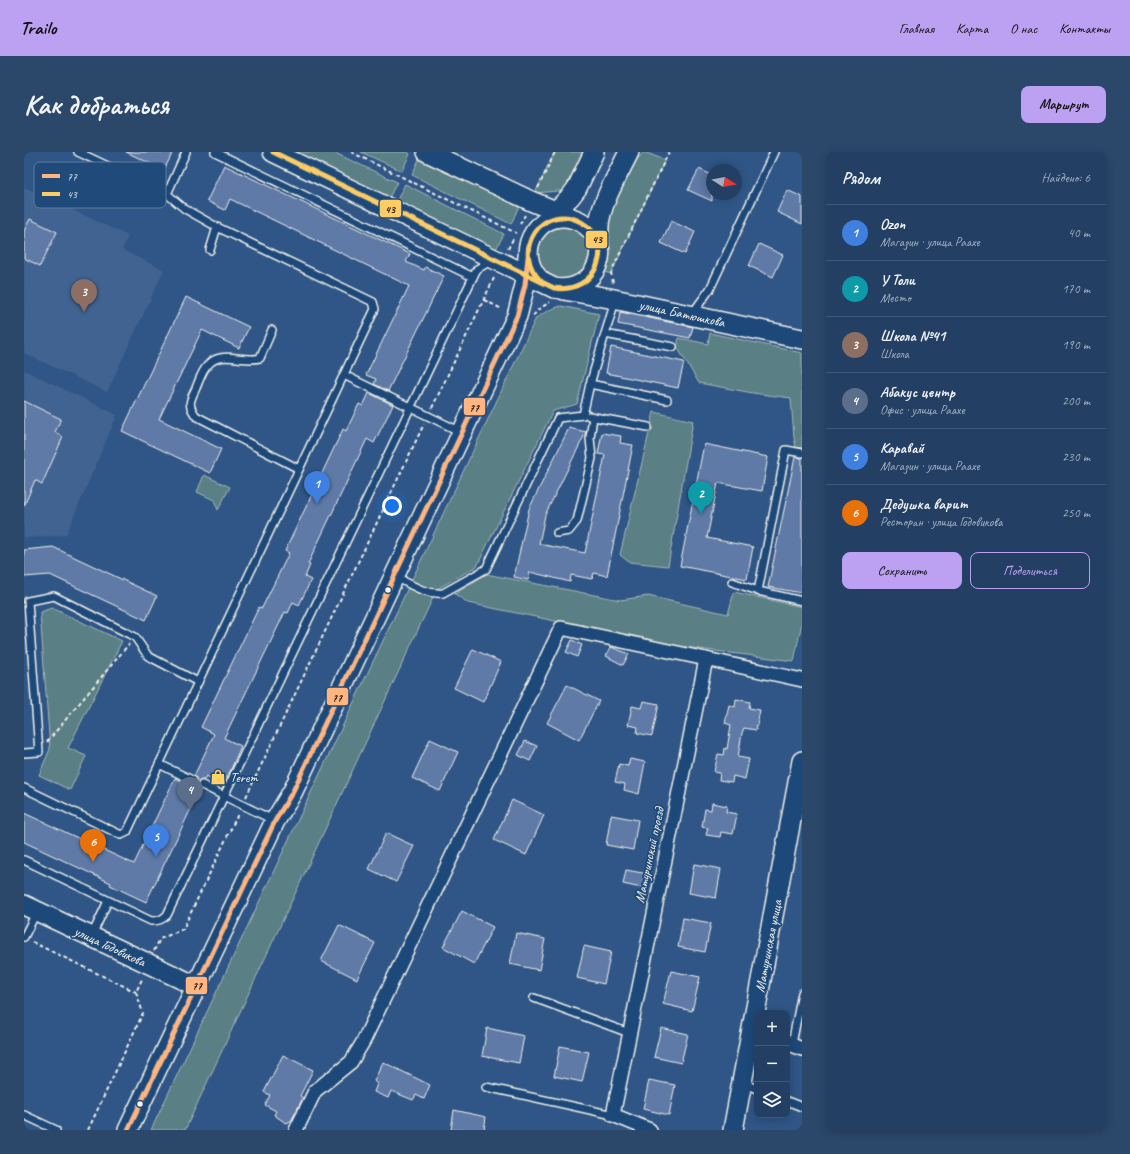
<!DOCTYPE html>
<html lang="ru">
<meta charset="utf-8">
<style>
body{margin:0;font-family:Caveat,sans-serif;background:#2b476a;color:#f1f3f6}
.controls{position:absolute;right:12px;bottom:12px;display:grid;overflow:hidden;border-radius:8px;box-shadow:0 2px 10px #0003}
.controls button{width:36px;height:36px;display:grid;place-items:center;padding:0;border:0;border-bottom:1px solid #405978;background:#234064;color:#f1f3f6;font:20px sans-serif}
.compass{position:absolute;left:682px;top:12px;width:36px;height:36px;border-radius:50%;background:#234064;box-shadow:0 2px 10px #0003;rotate:101deg}
.you{position:absolute;left:368px;top:354px;width:14px;height:14px;margin:-10px;border:3px solid #fff;border-radius:50%;background:#1a73e8;box-shadow:0 0 0 6px #1a73e833}
.badge{display:grid;place-items:center;width:26px;height:26px;border-radius:50%;background:#bca0f2;color:#fff;font-size:13px;font-weight:700}
.pin{position:absolute;translate:-50% -33px;filter:drop-shadow(0 1px 2px #0008)}
.pin::after{content:'';position:absolute;top:21px;width:14px;height:12px;background:inherit;clip-path:polygon(0 0,100% 0,50% 100%)}
.list{margin:0;padding:0;list-style:none}
h2{display:flex;justify-content:space-between;align-items:center;height:52px;margin:0;padding:0 16px;font-size:17px}
h2 small{font-size:13px;font-weight:400;color:#a3afbf}
.list li{display:grid;grid-template-columns:26px 1fr auto;gap:12px;align-items:center;box-sizing:border-box;height:56px;padding:0 16px;border-top:1px solid #405978}
.list b{display:block;font-size:15px;white-space:nowrap}
.list p{margin:0;font-size:13px;white-space:nowrap;color:#a3afbf}
.list em{font-size:13px;font-style:normal;color:#a3afbf}
.actions{display:flex;gap:8px;padding:12px 16px}
.actions a{flex:1;padding:9px 0;border:1px solid #bca0f2;border-radius:8px;text-align:center;font-size:14px;color:#bca0f2}
.actions .main{background:#bca0f2;color:#111}
.icon{flex:none;width:22px;height:22px;fill:none;stroke:currentColor;stroke-width:2;stroke-linecap:round;stroke-linejoin:round}
.map{position:relative;flex:none;width:778px;height:978px;overflow:hidden;border-radius:8px}
header{display:flex;align-items:center;gap:24px;box-sizing:border-box;height:56px;padding:0 20px;background:#bca0f2;color:#111}
header strong{font-size:19px}
nav{display:flex;gap:22px;margin-inline-start:auto;font-size:14px}
.intro{display:flex;align-items:center;justify-content:space-between;box-sizing:border-box;height:96px;padding:0 24px}
h1{margin:0;font-size:28px}
.button{padding:10px 18px;border-radius:8px;background:#bca0f2;color:#111;font-size:14px;font-weight:700}
main{display:flex;gap:24px;padding:0 24px}
aside{flex:1;background:#234064;border-radius:8px;box-shadow:0 2px 10px #0003}
.map>svg:first-child{display:block}
.built{fill:#416492}
.green{fill:#5a7f84;stroke:#a7b8b6}
.building{fill:#5e7aa7;stroke:#f4f1e8}
.lines{fill:none;stroke-linecap:round;stroke-linejoin:round}
.lane-casing{stroke:#f4f1e8;stroke-width:10}
.street-casing{stroke:#f4f1e8;stroke-width:16}
.secondary-casing{stroke:#f4f1e8;stroke-width:22}
.path{stroke:#f4f1e8;stroke-width:2;stroke-dasharray:4 3;stroke-linecap:butt}
.lane{stroke:#1f4a7a;stroke-width:7}
.street{stroke:#1f4a7a;stroke-width:13}
.secondary{stroke:#1f4a7a;stroke-width:19}
.bus-1-casing{stroke:#1f4a7a;stroke-width:8}
.bus-2-casing{stroke:#1f4a7a;stroke-width:8}
.bus-1{stroke:#ffb580;stroke-width:5}
.bus-2{stroke:#fdcc66;stroke-width:5}
.bus-dot{fill:#f4f1e8;stroke:#1f4a7a;stroke-width:1.5}
.labels{text-anchor:middle;stroke-width:3.5;stroke-linejoin:round;paint-order:stroke}
.street-label{font-size:14px;fill:#f4f1e8;stroke:#1f4a7a}
.poi-label{font-size:14px;fill:#f4f1e8;stroke:#1f4a7a;text-anchor:start}
.key{fill:#1f4a7a;stroke:#5f7c9b;stroke-width:1}
.key-label{font-size:11px;fill:#f4f1e8}
.line-badge{stroke:#1f4a7a;stroke-width:1.5}
.pale-badge-label{font-size:11px;text-anchor:middle;font-weight:bold;fill:#111}
</style>
<header>
<strong>Trailo</strong>
<nav><a>Главная</a><a>Карта</a><a>О нас</a><a>Контакты</a></nav>
</header>
<div class="intro"><h1>Как добраться</h1><a class="button">Маршрут</a></div>
<main>
<div class="map">
<svg width="778" height="978" viewBox="0 0 778 978">
<rect width="100%" height="100%" fill="#2f5686"/>
<filter id="ink" filterUnits="userSpaceOnUse"><feTurbulence type="fractalNoise" baseFrequency=".025" numOctaves="2"/><feDisplacementMap in="SourceGraphic" scale="8" xChannelSelector="R" yChannelSelector="G"/><feConvolveMatrix kernelMatrix="1 2 1 2 8 2 1 2 1" color-interpolation-filters="sRGB"/></filter>
<g filter="url(#ink)">
<g class="built">
<polygon points="0,35 104,84 98,98 140,118 83,240 0,201"/>
<polygon points="0,218 93,263 42,383 0,386"/>
</g>
<g class="green">
<polygon points="263,0 309,0 373,30 364,48"/>
<polygon points="337,0 383,0 386,2 378,19"/>
<polygon points="531,0 573,0 556,37 511,41"/>
<polygon points="620,0 641,8 587,122 572,117 590,32"/>
<polygon points="396,5 495,54 487,72 388,23"/>
<polygon points="381,32 480,82 471,99 372,50"/>
<circle cx="540" cy="101" r="26"/>
<polygon points="537,154 575,162 553,252 529,259 453,414 413,437 161,978 127,978 512,166 525,158"/>
<polygon points="686,181 778,201 778,296 772,295 770,286 767,246 729,241 675,231 653,195 655,186 684,192"/>
<polygon points="630,260 669,269 644,414 605,410 596,403"/>
<polygon points="180,323 206,335 194,358 190,348 173,340"/>
<polygon points="462,422 596,448 624,444 704,462 710,440 778,455 778,470 770,509 652,494 444,451 431,442"/>
<polygon points="28,456 98,489 44,596 62,604 46,638 15,623 26,597 16,460"/>
</g>
<g class="building">
<polygon points="102,0 149,0 140,18"/>
<polygon points="200,13 386,102 382,110 400,118 401,115 420,124 364,239 350,232 352,227 342,223 385,134 206,47 201,58 183,49"/>
<polygon points="675,17 688,23 688,49 664,38"/>
<polygon points="763,38 778,45 778,72 753,60"/>
<polygon points="6,67 33,80 16,114 0,106 0,79"/>
<polygon points="647,69 671,80 661,102 637,91"/>
<polygon points="735,92 759,103 749,125 725,114"/>
<polygon points="162,145 225,175 215,196 178,178 135,267 197,297 186,321 98,279"/>
<polygon points="596,160 669,175 666,186 594,172"/>
<polygon points="587,195 660,210 654,236 582,221"/>
<polygon points="345,241 369,253 350,291 343,287 284,412 286,413 281,425 287,428 275,453 269,450 264,461 261,460 200,586 217,594 205,622 204,621 199,632 182,624 180,628 177,628 174,630 173,634 176,638 122,750 86,733 87,731 0,690 0,661 110,712 151,626 166,633 169,633 172,631 173,627 170,624 190,582 177,575 235,455 238,456 265,401 261,399 319,277 322,279 335,252 339,254"/>
<polygon points="0,249 37,267 31,280 39,285 18,332 11,328 0,354"/>
<polygon points="545,276 562,280 521,363 515,392 561,401 581,303 574,302 578,281 597,284 596,291 609,293 583,424 570,421 568,427 547,423 546,430 506,420 504,428 490,425 505,357"/>
<polygon points="680,292 744,305 738,339 694,331 683,386 729,395 723,427 656,414"/>
<polygon points="771,305 778,306 778,441 744,435"/>
<polygon points="29,395 133,444 122,468 26,423 0,425 0,398"/>
<polygon points="548,488 558,493 553,505 542,500"/>
<polygon points="587,495 605,502 599,513 582,504"/>
<polygon points="449,497 477,510 459,550 430,536"/>
<polygon points="543,533 575,549 555,588 523,571"/>
<polygon points="712,547 726,550 725,556 736,558 732,578 720,576 718,581 714,605 725,607 721,627 709,624 708,630 695,628 696,621 690,620 694,602 700,603 701,596 703,597 707,573 701,571 705,553 711,555"/>
<polygon points="619,549 635,552 628,584 613,581 614,575 604,573 608,554 617,556"/>
<polygon points="406,587 434,600 416,639 388,626"/>
<polygon points="501,589 513,594 506,609 494,603"/>
<polygon points="606,607 621,610 615,642 600,638 601,632 591,630 595,612 604,614"/>
<polygon points="488,648 520,663 502,703 470,688"/>
<polygon points="688,651 703,654 702,660 713,662 709,682 697,680 696,685 682,683 684,676 678,675 681,657 687,658"/>
<polygon points="587,663 614,668 609,698 582,693"/>
<polygon points="362,681 390,694 372,730 345,717"/>
<polygon points="670,712 697,717 692,746 665,741"/>
<polygon points="602,718 624,722 622,737 599,732"/>
<polygon points="438,759 469,775 450,812 419,795"/>
<polygon points="659,766 687,771 681,800 654,795"/>
<polygon points="315,773 351,791 333,827 297,809"/>
<polygon points="492,781 521,787 515,818 486,812"/>
<polygon points="560,794 587,800 580,832 553,826"/>
<polygon points="647,819 676,825 668,859 639,852"/>
<polygon points="463,876 500,884 495,911 458,904"/>
<polygon points="637,876 664,882 657,911 630,905"/>
<polygon points="536,894 565,900 558,930 530,924"/>
<polygon points="259,903 289,918 276,944 279,946 267,969 262,971 250,963 252,959 241,953 246,943 240,940"/>
<polygon points="359,910 406,933 400,947 392,943 389,948 367,939 364,946 350,940 353,932 350,929"/>
<polygon points="625,928 651,933 645,963 619,957"/>
<polygon points="430,958 462,965 460,978 427,978"/>
</g>
<g class="lines">
<g class="lane-casing">
<g id="lane">
<polyline points="54,0 143,42"/>
<polyline points="162,0 143,42 161,57 193,75 186,98"/>
<polyline points="191,0 449,125 453,117 467,109"/>
<polyline points="668,162 686,137 750,0"/>
<path d="M248,178L236,206C219,211 196,197 183,214C178,219 175,229 172,236C166,249 163,252 172,264L275,317"/>
<polyline points="581,182 649,195"/>
<polyline points="320,223 437,280"/>
<polyline points="566,232 643,248"/>
<polyline points="565,264 624,275"/>
<polyline points="778,301 762,298 734,439 778,449"/>
<polyline points="533,381 545,379 553,369 568,306 566,286 569,265"/>
<path d="M370,424C386,432 401,443 419,441L462,417L534,266L559,263L566,232L591,149"/>
<polyline points="708,430 734,439"/>
<polyline points="0,601 15,600 4,449 30,444 111,485 124,504 174,530"/>
<polyline points="135,612 168,628"/>
<polyline points="178,633 200,644 449,125"/>
<polyline points="0,636 97,683 103,680 351,157 349,150 193,75"/>
<path d="M0,708L127,769C134,769 138,768 143,763L200,644L251,669"/>
<polyline points="68,783 84,749"/>
<polyline points="0,785 13,759"/>
<polyline points="510,846 605,881"/>
<polyline points="768,892 778,841"/>
<polyline points="718,931 733,937"/>
<polyline points="462,935 589,963"/>
<polyline points="763,949 778,955"/>
<polyline points="0,963 32,978"/>
</g>
</g>
<g class="street-casing">
<g id="street">
<polyline points="763,891 778,897"/>
<polyline points="272,978 291,939 327,910 339,890 537,476 682,507"/>
<polyline points="626,978 589,963 682,507 778,528"/>
</g>
</g>
<g class="secondary-casing">
<g id="secondary">
<path d="M249,0L530,136C573,143 593,90 557,70C519,49 484,99 518,130"/>
<polyline points="403,0 507,49 546,65"/>
<polyline points="524,67 547,44 553,36 570,0"/>
<path d="M575,94C575,85 574,75 576,66C581,43 595,21 605,0"/>
<polyline points="540,138 585,146 778,187"/>
<polyline points="0,753 172,834"/>
<polyline points="104,978 251,669 269,639 493,164 501,133 504,105"/>
<polyline points="709,978 778,609"/>
</g>
</g>
<g class="path">
<polyline points="327,0 492,81"/>
<polyline points="514,36 531,0"/>
<polyline points="496,72 501,63"/>
<polyline points="484,97 490,85"/>
<polyline points="589,116 645,0"/>
<polyline points="587,120 589,131"/>
<polyline points="460,148 478,157"/>
<polyline points="509,164 515,157 526,150"/>
<polyline points="408,256 471,124"/>
<polyline points="23,590 105,492"/>
<polyline points="222,645 400,272"/>
<polyline points="8,790 112,840"/>
<polyline points="130,799 136,787 159,777 214,662"/>
<polyline points="64,978 119,861 112,840 119,825"/>
</g>
<use href="#lane" class="lane"/>
<use href="#street" class="street"/>
<use href="#secondary" class="secondary"/>
<g class="bus-1-casing">
<polyline id="bus-1" points="104,978 251,669 269,639 493,164 501,133 504,105"/>
</g>
<g class="bus-2-casing">
<path id="bus-2" d="M249,0L530,136C573,143 593,90 557,70C519,49 484,99 518,130"/>
</g>
<use href="#bus-1" class="bus-1"/>
<use href="#bus-2" class="bus-2"/>
</g>
</g>
<defs>
<g id="shop-bare" transform="scale(1.2)"><path d="M-5-2.5h2.3a2.7 3.5 0 0 1 5.4 0H5L5.5 6h-11ZM-1.5-2.5h3a1.5 2.3 0 0 0-3 0Z" fill="#ffd166" stroke="#1f4a7a" stroke-width="2.5" paint-order="stroke"/></g>
</defs>
<g fill-rule="evenodd">
<use href="#shop-bare" x="194" y="625"/>
</g>
<g class="bus-dot">
<circle cx="364" cy="438" r="3.5"/>
<circle cx="116" cy="952" r="3.5"/>
</g>
<g class="labels">
<g class="street-label">
<text transform="translate(658 161) rotate(12)" y="5">улица Батюшкова</text>
<text transform="translate(625 703) rotate(-78)" y="5">Матуринский проезд</text>
<text transform="translate(86 794) rotate(25)" y="5">улица Годовикова</text>
<text transform="translate(744 794) rotate(-79)" y="5">Матуринская улица</text>
</g>
<g class="poi-label">
<text x="206" y="630">Terem</text>
</g>
</g>
<rect x="10" y="10" width="132" height="46" rx="6" class="key"/>
<rect x="18" y="22" width="18" height="4" fill="#ffb580"/>
<rect x="18" y="40" width="18" height="4" fill="#fdcc66"/>
<g class="key-label">
<text x="43" y="28">77</text>
<text x="43" y="46">43</text>
</g>
<g class="line-badge">
<rect x="355" y="47" width="23" height="19" rx="4" fill="#fdcc66"/>
<rect x="561" y="78" width="23" height="19" rx="4" fill="#fdcc66"/>
<rect x="439" y="245" width="23" height="19" rx="4" fill="#ffb580"/>
<rect x="302" y="535" width="23" height="19" rx="4" fill="#ffb580"/>
<rect x="161" y="824" width="23" height="19" rx="4" fill="#ffb580"/>
</g>
<g class="pale-badge-label">
<text x="366" y="61">43</text>
<text x="573" y="91">43</text>
<text x="450" y="259">77</text>
<text x="313" y="549">77</text>
<text x="173" y="837">77</text>
</g>
</svg>
<div class="controls">
<button>+</button>
<button>−</button>
<button><svg class="icon" aria-label="layers" viewBox="0 0 24 24"><path d="M12 4l9 5-9 5-9-5zM3 14l9 5 9-5"/></svg></button>
</div>
<svg class="compass" viewBox="-18 -18 36 36"><path d="M0-13l5 13h-10z" fill="#e53935"/><path d="M0 13l5-13h-10z" fill="#a3afbf"/></svg>
<div class="you"></div>
<div class="pin badge" style="left:293px;top:352px;background:#3f7fe0">1</div>
<div class="pin badge" style="left:677px;top:362px;background:#0f9aa8">2</div>
<div class="pin badge" style="left:60px;top:160px;background:#8d6e63">3</div>
<div class="pin badge" style="left:166px;top:658px;background:#5c6f8a">4</div>
<div class="pin badge" style="left:132px;top:705px;background:#3f7fe0">5</div>
<div class="pin badge" style="left:69px;top:710px;background:#e8710a">6</div>
</div>
<aside>
<h2>Рядом<small>Найдено: 6</small></h2>
<ul class="list">
<li><span class="badge" style="background:#3f7fe0">1</span><div><b>Ozon</b><p>Магазин · улица Раахе</p></div><em>40 m</em></li>
<li><span class="badge" style="background:#0f9aa8">2</span><div><b>У Толи</b><p>Место</p></div><em>170 m</em></li>
<li><span class="badge" style="background:#8d6e63">3</span><div><b>Школа №41</b><p>Школа</p></div><em>190 m</em></li>
<li><span class="badge" style="background:#5c6f8a">4</span><div><b>Абакус центр</b><p>Офис · улица Раахе</p></div><em>200 m</em></li>
<li><span class="badge" style="background:#3f7fe0">5</span><div><b>Каравай</b><p>Магазин · улица Раахе</p></div><em>230 m</em></li>
<li><span class="badge" style="background:#e8710a">6</span><div><b>Дедушка варит</b><p>Ресторан · улица Годовикова</p></div><em>250 m</em></li>
</ul>
<div class="actions"><a class="main">Сохранить</a><a>Поделиться</a></div>
</aside>
</main>
